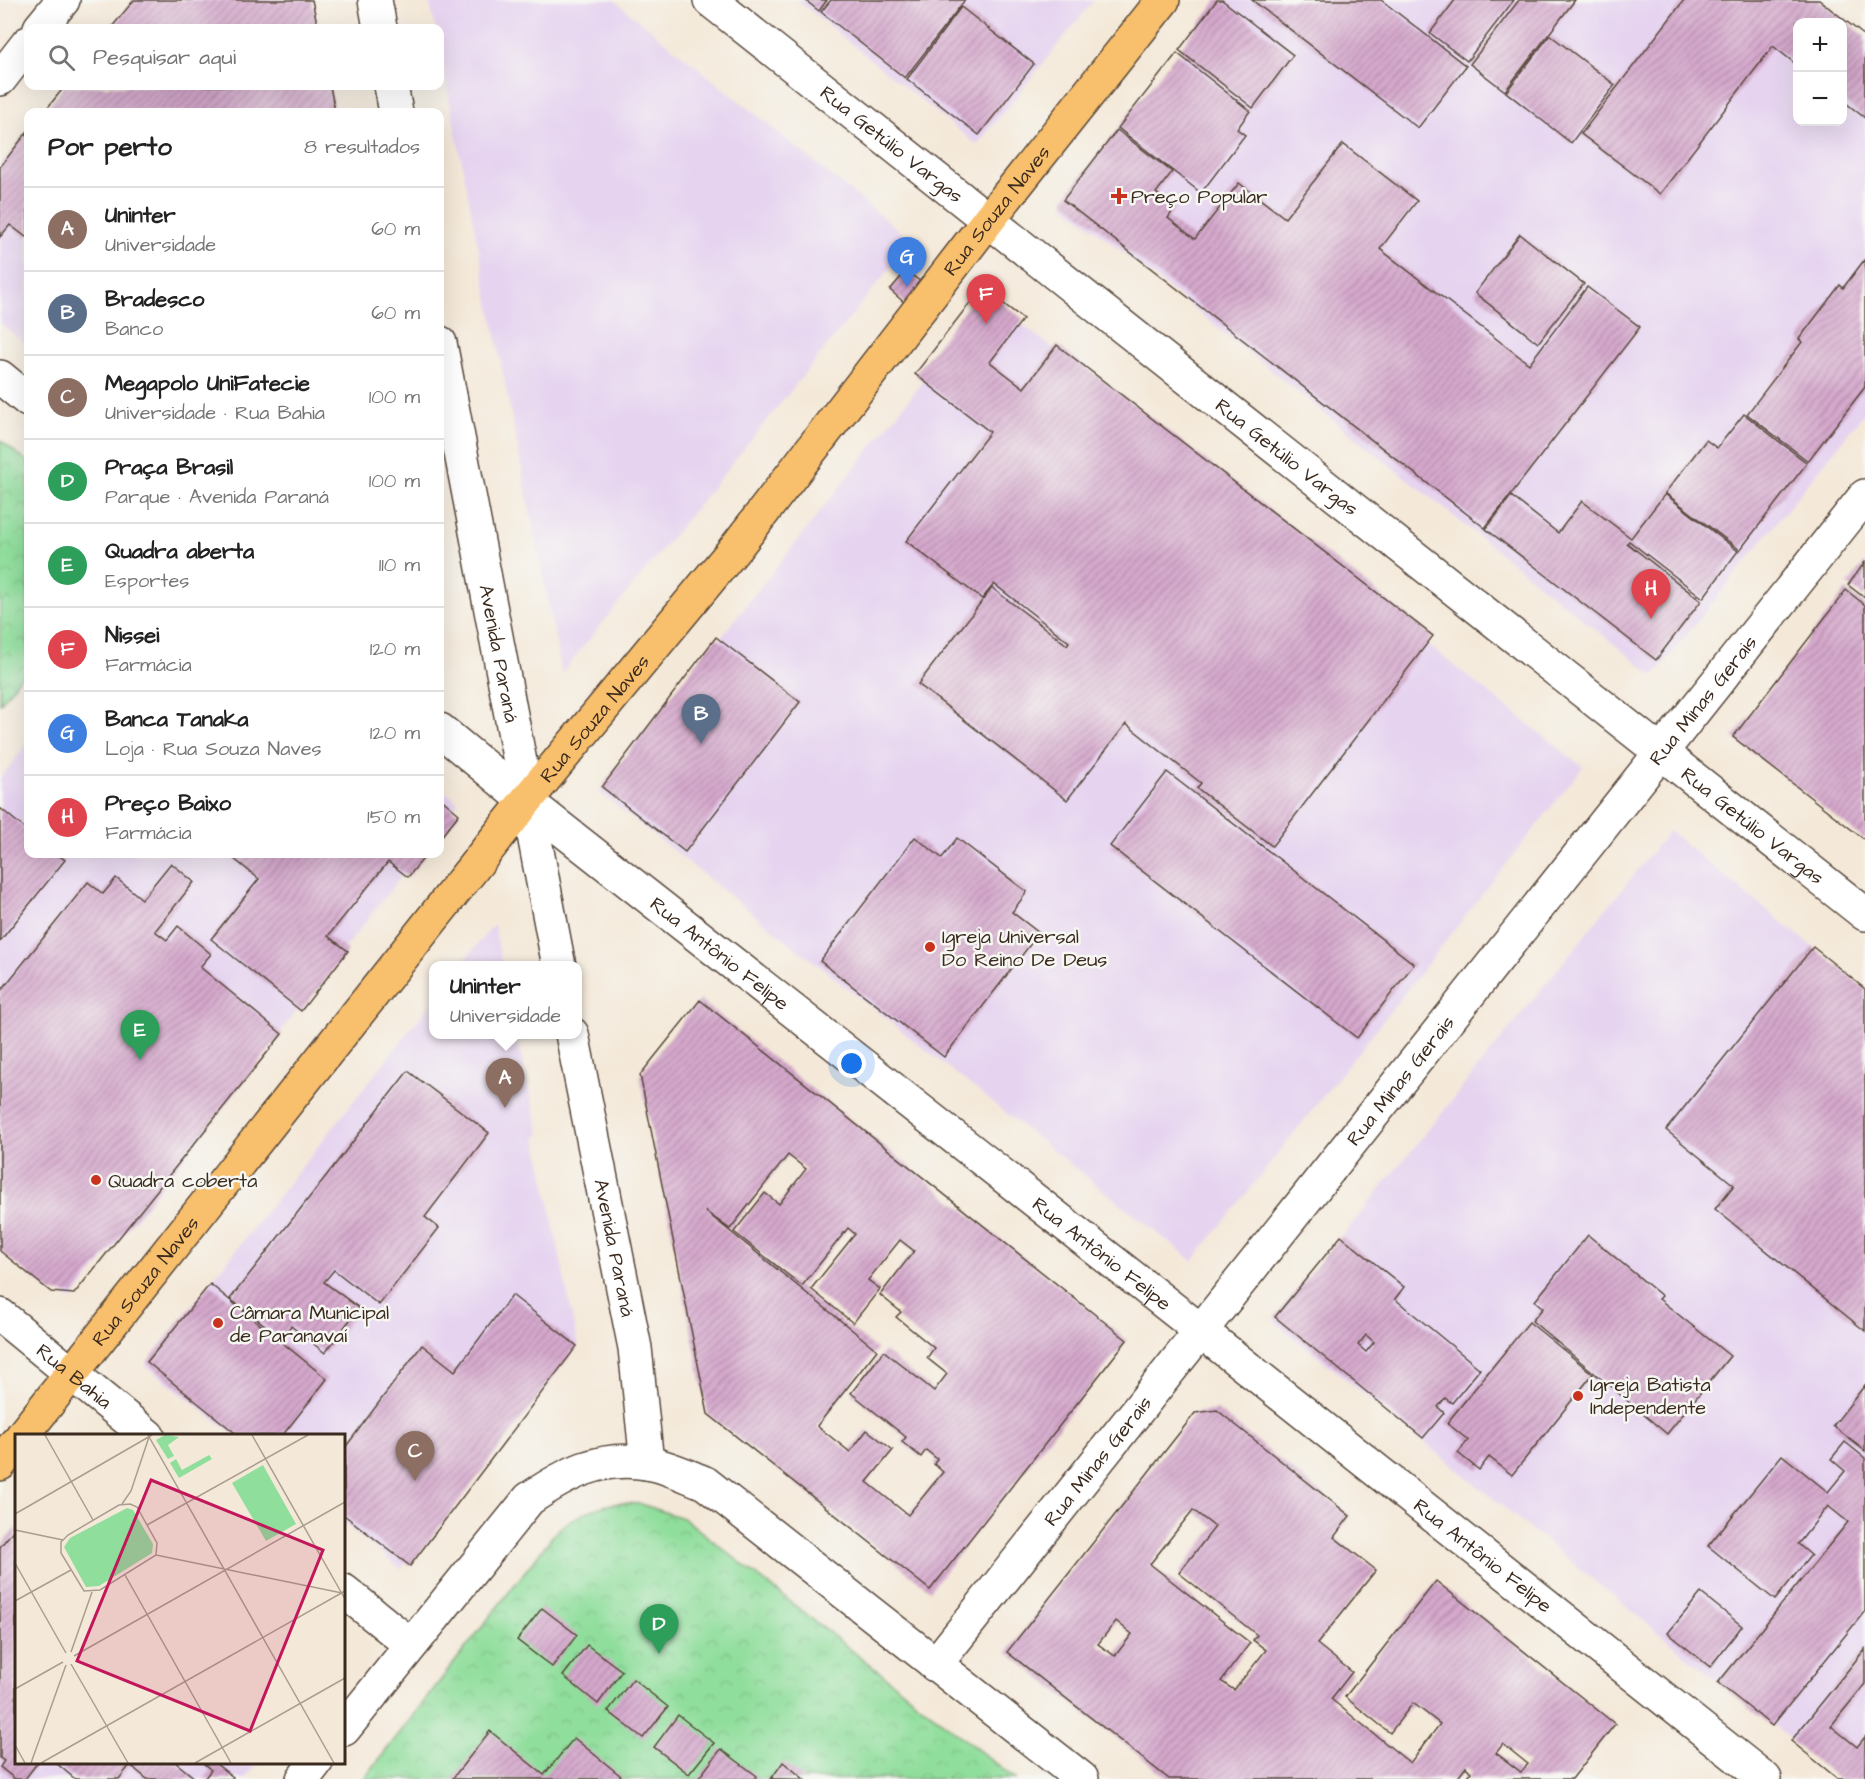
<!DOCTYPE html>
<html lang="pt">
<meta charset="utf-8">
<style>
body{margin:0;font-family:"Architects Daughter",sans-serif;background:#f6f6f6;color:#222}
.controls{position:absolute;right:18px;top:18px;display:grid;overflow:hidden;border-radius:12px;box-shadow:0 6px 24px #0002}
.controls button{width:54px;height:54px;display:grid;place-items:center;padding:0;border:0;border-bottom:2px solid #e0e0e0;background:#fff;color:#222;font:30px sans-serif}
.you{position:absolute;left:852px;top:1064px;width:21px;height:21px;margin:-15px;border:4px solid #fff;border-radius:50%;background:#1a73e8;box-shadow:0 0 0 9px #1a73e833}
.badge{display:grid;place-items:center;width:39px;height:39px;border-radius:50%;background:#c8321e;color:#fff;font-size:20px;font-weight:700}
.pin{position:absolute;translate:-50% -50px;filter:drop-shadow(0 2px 3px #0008)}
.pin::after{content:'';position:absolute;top:32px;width:21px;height:18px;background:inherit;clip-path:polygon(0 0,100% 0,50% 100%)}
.popup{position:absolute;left:429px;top:961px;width:153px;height:78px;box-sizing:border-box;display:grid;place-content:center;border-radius:12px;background:#fff;filter:drop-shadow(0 2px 4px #0005);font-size:20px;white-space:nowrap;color:#767676}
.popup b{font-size:22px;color:#222}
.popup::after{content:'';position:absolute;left:50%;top:100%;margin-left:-12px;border:12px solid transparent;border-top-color:#fff}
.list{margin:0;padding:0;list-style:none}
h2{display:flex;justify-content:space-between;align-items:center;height:78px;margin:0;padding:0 24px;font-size:26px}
h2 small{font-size:20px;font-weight:400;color:#767676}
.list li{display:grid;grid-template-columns:39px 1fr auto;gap:18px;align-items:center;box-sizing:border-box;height:84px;padding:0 24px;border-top:2px solid #e0e0e0}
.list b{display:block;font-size:22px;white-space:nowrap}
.list p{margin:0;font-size:20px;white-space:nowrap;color:#767676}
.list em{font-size:20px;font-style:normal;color:#767676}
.icon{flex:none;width:33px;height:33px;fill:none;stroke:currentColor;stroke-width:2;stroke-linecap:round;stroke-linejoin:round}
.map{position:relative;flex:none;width:1865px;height:1779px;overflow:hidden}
.search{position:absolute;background:#fff;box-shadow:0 6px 24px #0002;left:24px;top:24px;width:420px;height:66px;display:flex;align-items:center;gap:15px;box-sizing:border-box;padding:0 21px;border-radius:12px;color:#767676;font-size:22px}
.panel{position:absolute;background:#fff;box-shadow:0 6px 24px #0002;left:24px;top:108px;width:420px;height:750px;border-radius:12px}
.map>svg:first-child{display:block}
.built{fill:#e6d3f0}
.park{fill:url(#park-crowns);stroke:#66845d;stroke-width:1.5}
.building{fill:url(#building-hatch);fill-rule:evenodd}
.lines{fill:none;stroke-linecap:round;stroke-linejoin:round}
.minor-casing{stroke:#57473a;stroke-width:36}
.major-casing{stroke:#57473a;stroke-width:36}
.minor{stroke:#fff;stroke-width:33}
.major{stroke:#f8bf6c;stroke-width:33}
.poi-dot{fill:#c8321e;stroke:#f6f6f2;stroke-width:2}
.labels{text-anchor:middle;stroke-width:5;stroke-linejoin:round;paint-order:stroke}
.street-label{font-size:20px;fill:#3b2a1e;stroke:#f6f6f2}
.poi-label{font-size:20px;fill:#3b2a1e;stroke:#f6f6f2;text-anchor:start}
.inset-road{fill:none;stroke:#aa9d8e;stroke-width:1.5}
.view{fill:#c2185b;fill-opacity:0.15;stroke:#c2185b;stroke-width:3}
.inset-edge{fill:none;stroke:#3b2a1e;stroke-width:3}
</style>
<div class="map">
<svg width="1865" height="1779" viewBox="0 0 1865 1779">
<defs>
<pattern id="park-crowns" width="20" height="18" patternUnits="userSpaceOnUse" patternTransform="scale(1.5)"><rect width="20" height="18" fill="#90de9c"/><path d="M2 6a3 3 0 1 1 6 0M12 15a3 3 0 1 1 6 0" fill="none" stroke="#7dbf86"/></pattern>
<pattern id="building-hatch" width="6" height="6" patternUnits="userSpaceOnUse" patternTransform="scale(1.5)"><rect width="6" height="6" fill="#d6a9cd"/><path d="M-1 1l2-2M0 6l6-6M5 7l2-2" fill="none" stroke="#af8aa6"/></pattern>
</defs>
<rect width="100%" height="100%" fill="#f6f6f2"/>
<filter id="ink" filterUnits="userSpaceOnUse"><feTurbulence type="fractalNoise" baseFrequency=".0167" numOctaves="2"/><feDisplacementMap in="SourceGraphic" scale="12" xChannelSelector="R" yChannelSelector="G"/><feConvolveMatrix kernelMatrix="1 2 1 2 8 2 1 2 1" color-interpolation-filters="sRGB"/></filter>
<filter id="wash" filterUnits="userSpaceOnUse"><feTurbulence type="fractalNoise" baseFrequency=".008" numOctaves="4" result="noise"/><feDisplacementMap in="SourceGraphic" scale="24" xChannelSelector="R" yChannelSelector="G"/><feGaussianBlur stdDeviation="1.35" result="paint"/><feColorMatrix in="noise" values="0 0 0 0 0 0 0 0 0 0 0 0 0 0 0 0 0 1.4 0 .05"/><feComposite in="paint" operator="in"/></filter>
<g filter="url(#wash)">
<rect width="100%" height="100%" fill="#f4e9d9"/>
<g class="built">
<polygon points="429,0 614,0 912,241 562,673 440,52 440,28 435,28"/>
<polygon points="797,0 1094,0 977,145"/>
<polygon points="1226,0 1797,0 1825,22 1798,22 1798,122 1842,122 1843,36 1865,54 1865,412 1654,676 1063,204"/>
<polygon points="28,135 28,346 0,323 0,171"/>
<polygon points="989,298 1583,767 1193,1261 599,792"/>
<polygon points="28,742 28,854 418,854 233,1093 234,1094 72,1300 62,1293 51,1292 0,1251 0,779"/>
<polygon points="440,788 458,802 440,826"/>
<polygon points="1669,831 1865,989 1865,1779 1839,1779 1274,1321"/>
<polygon points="494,924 502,965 461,965"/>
<polygon points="433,1001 433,1034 516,1035 540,1135 536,1136 578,1346 401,1569 344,1523 344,1436 234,1435 145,1365"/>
<polygon points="16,1540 16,1762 258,1763 245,1779 0,1779 0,1561"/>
</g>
<g class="park">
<polygon points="0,440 28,462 28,667 0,704"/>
<path d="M620,1503L641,1504L685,1519L1015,1779H364L558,1529C578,1515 595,1506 620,1503Z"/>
</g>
<g id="blocks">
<g class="building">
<polygon points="134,0 312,0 318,28 111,28"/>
<polygon points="805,0 827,0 819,11"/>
<polygon points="831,0 965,0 905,78 821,12"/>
<polygon points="1217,0 1222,0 1293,55 1253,108 1179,50"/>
<polygon points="1252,0 1381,0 1466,66 1418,128"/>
<polygon points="1455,0 1514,0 1467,61 1430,33"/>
<polygon points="1519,0 1575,0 1505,91 1470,64"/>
<polygon points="1684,0 1819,0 1865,36 1865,118 1842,100 1842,22 1797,22 1797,65 1773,46 1660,194 1581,134"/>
<polygon points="961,7 1034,64 979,135 907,79"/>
<polygon points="1550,35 1615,85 1571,143 1506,92"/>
<polygon points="1177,53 1250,111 1237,129 1245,135 1201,193 1118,128"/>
<polygon points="65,86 330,86 335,112 44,112"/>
<polygon points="1117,130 1172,172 1156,193 1175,208 1168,218 1195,239 1239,183 1285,218 1343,144 1417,201 1380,249 1529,364 1587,287 1640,327 1485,528 1063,200"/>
<polygon points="28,131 28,235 26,237 10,225 0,237 0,167"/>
<polygon points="1520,234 1584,284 1538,343 1475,293"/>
<polygon points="1865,259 1865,387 1808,461 1747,414 1802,342 1799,339 1840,285 1843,288"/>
<polygon points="906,271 924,284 907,305 890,290"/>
<polygon points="982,287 1023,319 990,362 1024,388 1057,345 1433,636 1272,846 1197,788 1201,783 1126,724 1067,800 918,684 992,588 1067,645 1069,642 994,584 982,599 906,541 990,432 915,374"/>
<polygon points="1744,414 1807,463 1740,550 1665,493 1706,440 1717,448"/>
<polygon points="1665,494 1738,551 1703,598 1629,541 1627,543 1701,601 1656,660 1486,529 1511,496 1558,533 1582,501 1631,538"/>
<polygon points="1865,562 1865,598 1848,585"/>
<polygon points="1846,590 1865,605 1865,840 1733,737"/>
<polygon points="716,637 800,702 685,852 602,787"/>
<polygon points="1167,772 1414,964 1357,1038 1110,846"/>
<polygon points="440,798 459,814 440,838"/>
<polygon points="0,808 28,831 28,854 57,854 65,860 0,941"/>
<polygon points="915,837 942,858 957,838 1027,892 1012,912 1039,933 944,1057 820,961"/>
<polygon points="228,854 427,854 408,877 388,862 328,936 348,951 301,1011 211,939 259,879"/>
<polygon points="171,863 194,882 155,931 167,940 178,926 211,954 200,967 282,1034 74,1294 51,1292 0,1251 0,992 88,882 103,894 116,878 142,899"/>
<polygon points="1813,947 1865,989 1865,1331 1715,1209 1734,1185 1666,1130"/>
<path d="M700,1000L1127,1340L930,1590L708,1414L640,1075ZM788,1155L806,1169L779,1204L765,1193L734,1232L802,1286L848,1228L855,1234L811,1289L853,1323L880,1289L868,1280L900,1240L914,1251L880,1295L901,1312L896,1317L934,1348L927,1358L947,1374L934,1391L884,1351L851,1393L906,1437L902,1442L921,1457L926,1450L937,1459L934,1464L943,1472L908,1515L867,1482L893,1450L867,1430L850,1452L817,1426L877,1350L705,1211L730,1229Z"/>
<polygon points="408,1071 489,1133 425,1217 439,1228 379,1305 334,1270 324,1282 359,1308 325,1353 291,1326 282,1338 230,1299"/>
<polygon points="1588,1235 1662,1296 1659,1299 1730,1356 1667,1434 1532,1321 1543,1308 1535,1301"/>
<path d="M1341,1236L1404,1287L1395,1299L1480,1369L1452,1403L1445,1398L1438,1407L1444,1413L1423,1438L1275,1317ZM1366,1335L1374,1342L1366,1352L1358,1345Z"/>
<polygon points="210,1284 327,1379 282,1436 239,1436 147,1362"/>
<polygon points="512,1295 577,1346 410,1566 344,1515 344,1449 422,1345 455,1371"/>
<polygon points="1529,1322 1593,1374 1512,1475 1489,1457 1479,1470 1458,1453 1468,1440 1447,1423"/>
<polygon points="1865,1385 1865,1451 1833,1426"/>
<path d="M1217,1410L1350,1516L1334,1537L1376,1570L1317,1644L1352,1672L1331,1699L1410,1763L1440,1724L1413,1703L1390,1733L1345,1697L1436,1581L1615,1724L1572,1779H1466L1471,1772L1466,1767L1457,1779H1169L1007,1652L1195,1413ZM1193,1510L1215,1527L1179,1573L1257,1635L1253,1640L1266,1650L1234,1690L1221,1681L1250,1643L1150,1564ZM1116,1621L1132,1634L1115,1656L1098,1644ZM1503,1744L1528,1764L1521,1772L1496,1753Z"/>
<polygon points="1845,1442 1865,1458 1865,1611 1772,1726 1718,1683 1848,1522 1828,1506 1798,1544 1811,1555 1775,1600 1708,1546 1782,1455 1828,1492 1845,1471 1831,1459"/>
<polygon points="16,1527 16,1762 38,1762 25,1779 15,1779 0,1767 4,1761 0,1758 0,1547"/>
<polygon points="1701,1593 1742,1626 1710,1667 1668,1633"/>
<polygon points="542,1608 577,1635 552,1667 517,1640"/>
<polygon points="587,1645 622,1671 598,1704 563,1676"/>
<polygon points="1865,1649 1865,1684 1831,1726 1857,1747 1865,1737 1865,1779 1838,1779 1791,1741"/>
<polygon points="633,1679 668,1707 643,1738 608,1711"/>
<polygon points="678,1715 714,1743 689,1774 654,1747"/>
<polygon points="490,1731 544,1775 574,1738 621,1776 618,1779 452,1779"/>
<polygon points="721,1749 757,1776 754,1779 698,1779"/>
<polygon points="55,1762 175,1762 196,1779 147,1779 130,1765 119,1779 75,1779"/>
<polygon points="202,1762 217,1762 216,1764 233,1777 232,1779 204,1779 211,1770"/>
<polygon points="783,1762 804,1779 771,1779"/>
</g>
</g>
</g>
<g filter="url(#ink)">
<use href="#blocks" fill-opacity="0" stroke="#57473a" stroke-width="1.5"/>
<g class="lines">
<g class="minor-casing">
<g id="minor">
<polyline points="375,0 380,28"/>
<path id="s1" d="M710,0L1865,914"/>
<polyline points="40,28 63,0"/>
<polyline points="0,79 28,43"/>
<polyline points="391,86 396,112"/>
<path id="s2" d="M440,343L559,966"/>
<polyline points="0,377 28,400"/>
<path id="s3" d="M440,730L526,801L1201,1331L1765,1779"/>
<path id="s4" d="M572,1034L635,1348L647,1463"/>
<path id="s5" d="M0,1315L148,1436"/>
<polyline points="344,1591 411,1645"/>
<path id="s6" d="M935,1665L1865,496"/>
<path d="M344,1729L529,1499C566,1474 600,1455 647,1463C667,1466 687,1476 705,1483L1082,1779"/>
<polyline points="303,1779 316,1762"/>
</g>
</g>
<g class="major-casing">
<g id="major">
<path id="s7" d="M22,1436L526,801L737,546L989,219L1163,0"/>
<polyline points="0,1464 16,1443"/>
</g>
</g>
<use href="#minor" class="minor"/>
<use href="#major" class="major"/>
</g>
</g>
<g class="poi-dot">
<path d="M1116 187h6v6h6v6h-6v6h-6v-6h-6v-6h6z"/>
<circle cx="930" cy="947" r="6"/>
<circle cx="96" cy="1180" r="6"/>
<circle cx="218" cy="1323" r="6"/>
<circle cx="1578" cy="1396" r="6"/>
</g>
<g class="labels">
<g class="street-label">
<text dy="7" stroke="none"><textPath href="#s1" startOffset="232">Rua Getúlio Vargas</textPath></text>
<text dy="7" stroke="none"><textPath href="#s7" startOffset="1566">Rua Souza Naves</textPath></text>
<text dy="7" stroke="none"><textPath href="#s1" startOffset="736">Rua Getúlio Vargas</textPath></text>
<text dy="7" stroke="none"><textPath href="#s2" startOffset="316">Avenida Paraná</textPath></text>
<text dy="7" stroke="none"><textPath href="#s6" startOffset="1233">Rua Minas Gerais</textPath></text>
<text dy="7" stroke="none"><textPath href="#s7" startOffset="918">Rua Souza Naves</textPath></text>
<text dy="7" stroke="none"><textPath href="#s1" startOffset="1330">Rua Getúlio Vargas</textPath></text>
<text dy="7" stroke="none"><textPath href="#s3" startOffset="358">Rua Antônio Felipe</textPath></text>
<text dy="7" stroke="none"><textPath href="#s6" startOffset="747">Rua Minas Gerais</textPath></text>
<text dy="7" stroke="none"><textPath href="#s4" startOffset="218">Avenida Paraná</textPath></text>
<text dy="7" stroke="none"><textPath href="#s3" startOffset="844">Rua Antônio Felipe</textPath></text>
<text dy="7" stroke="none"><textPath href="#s7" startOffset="198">Rua Souza Naves</textPath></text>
<text dy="7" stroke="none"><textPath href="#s5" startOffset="96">Rua Bahia</textPath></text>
<text dy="7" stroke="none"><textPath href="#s6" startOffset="261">Rua Minas Gerais</textPath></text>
<text dy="7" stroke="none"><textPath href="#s3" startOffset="1330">Rua Antônio Felipe</textPath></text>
</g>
<g class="poi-label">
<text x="1131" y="203">Preço Popular</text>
<text x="942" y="943">Igreja Universal<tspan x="942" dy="23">Do Reino De Deus</tspan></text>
<text x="108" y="1187">Quadra coberta</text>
<text x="230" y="1319">Câmara Municipal<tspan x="230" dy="23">de Paranavaí</tspan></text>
<text x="1590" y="1391">Igreja Batista<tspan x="1590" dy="23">Independente</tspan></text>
</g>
</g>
<g transform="translate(15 1434)">
<rect width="330" height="330" fill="#f4e9d9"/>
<path d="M150,1L164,3L153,11L159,22L153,25L141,6ZM194,21L197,25L164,44L155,29L161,25L167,36Z" fill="#90de9c"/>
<path d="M248,31L281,90L251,107L217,49ZM112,74L118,76L138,110L137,119L84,152L71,153L49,113L55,104Z" fill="#90de9c"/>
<path class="inset-road" d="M30,1L78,86M133,1L319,329M237,1L330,165M107,70L116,57L134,3M115,70L122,73L142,109L141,121L85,156L69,157L46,119V108L53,101L104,71ZM0,80L137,1M132,91L293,1M0,96L48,106M141,121L327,159M0,129L51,219M110,141L216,329M0,167L56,136M56,218L77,158M59,222L330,68M56,230L113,329M0,255L48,228M0,311L10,329M16,329L51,231M26,329L330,157M180,329L330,244"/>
<path class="view" d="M136,46L308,116L235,297L62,227Z"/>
<rect width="330" height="330" class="inset-edge"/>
</g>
</svg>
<div class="controls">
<button>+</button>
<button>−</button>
</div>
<div class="you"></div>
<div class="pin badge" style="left:505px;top:1108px;background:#8d6e63">A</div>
<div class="popup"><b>Uninter</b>Universidade</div>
<div class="pin badge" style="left:701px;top:744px;background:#5c6f8a">B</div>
<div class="pin badge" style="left:415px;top:1481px;background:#8d6e63">C</div>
<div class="pin badge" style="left:659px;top:1654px;background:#2e9e5b">D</div>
<div class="pin badge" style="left:140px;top:1060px;background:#2e9e5b">E</div>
<div class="pin badge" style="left:986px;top:324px;background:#e0444e">F</div>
<div class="pin badge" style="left:907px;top:287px;background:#3f7fe0">G</div>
<div class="pin badge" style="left:1651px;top:619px;background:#e0444e">H</div>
<div class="search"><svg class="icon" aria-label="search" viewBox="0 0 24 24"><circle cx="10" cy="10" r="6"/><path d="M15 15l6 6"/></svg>Pesquisar aqui</div>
<section class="panel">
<h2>Por perto<small>8 resultados</small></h2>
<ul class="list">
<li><span class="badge" style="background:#8d6e63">A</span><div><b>Uninter</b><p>Universidade</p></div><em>60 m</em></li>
<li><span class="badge" style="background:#5c6f8a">B</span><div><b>Bradesco</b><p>Banco</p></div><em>60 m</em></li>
<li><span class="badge" style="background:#8d6e63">C</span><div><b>Megapolo UniFatecie</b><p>Universidade · Rua Bahia</p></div><em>100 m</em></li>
<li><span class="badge" style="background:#2e9e5b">D</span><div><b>Praça Brasil</b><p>Parque · Avenida Paraná</p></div><em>100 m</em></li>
<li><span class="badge" style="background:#2e9e5b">E</span><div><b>Quadra aberta</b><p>Esportes</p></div><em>110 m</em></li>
<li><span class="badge" style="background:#e0444e">F</span><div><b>Nissei</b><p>Farmácia</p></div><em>120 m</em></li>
<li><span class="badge" style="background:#3f7fe0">G</span><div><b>Banca Tanaka</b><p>Loja · Rua Souza Naves</p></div><em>120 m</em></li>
<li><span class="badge" style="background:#e0444e">H</span><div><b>Preço Baixo</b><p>Farmácia</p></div><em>150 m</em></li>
</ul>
</section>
</div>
